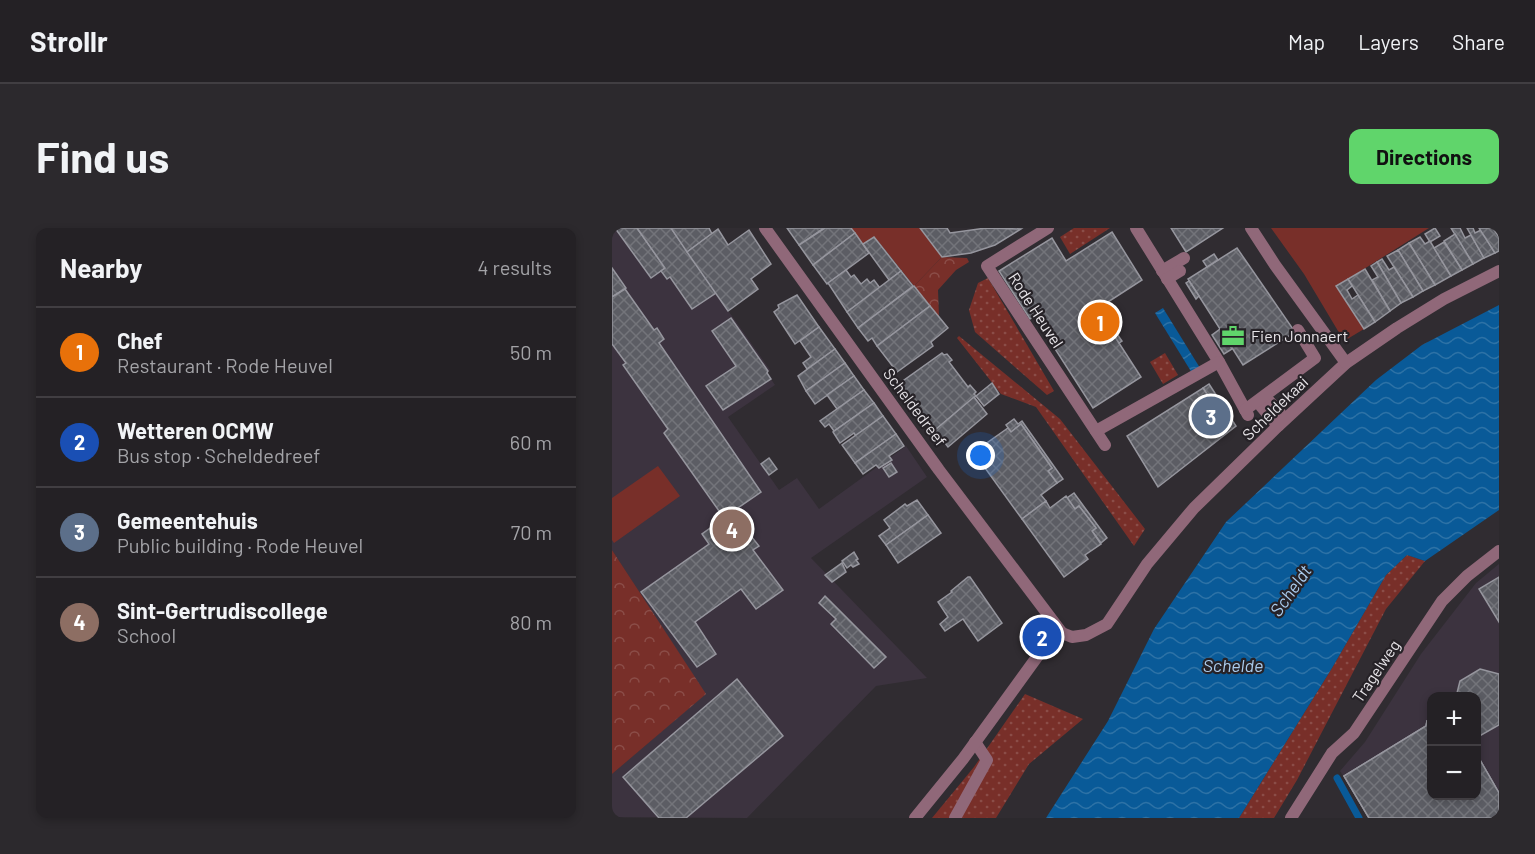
<!DOCTYPE html>
<meta charset="utf-8">
<style>
body{margin:0;font-family:Barlow,sans-serif;background:#2c292d;color:#f1f3f6}
.controls{position:absolute;right:18px;bottom:18px;display:grid;overflow:hidden;border-radius:12px;box-shadow:0 3px 9px #0003}
.controls button{width:54px;height:54px;display:grid;place-items:center;padding:0;border:0;border-bottom:2px solid #413e42;background:#242125;color:#f1f3f6;font:30px sans-serif}
.you{position:absolute;left:369px;top:228px;width:21px;height:21px;margin:-15px;border:4px solid #fff;border-radius:50%;background:#1a73e8;box-shadow:0 0 0 9px #1a73e833}
.badge{display:grid;place-items:center;width:39px;height:39px;border-radius:50%;background:#60d56b;color:#fff;font-size:20px;font-weight:700}
.pin{position:absolute;translate:-50% -50%;border:3px solid #fff;box-shadow:0 2px 6px #0006}
.list{margin:0;padding:0;list-style:none}
h2{display:flex;justify-content:space-between;align-items:center;height:78px;margin:0;padding:0 24px;font-size:26px}
h2 small{font-size:20px;font-weight:400;color:#a3a3a7}
.list li{display:grid;grid-template-columns:39px 1fr auto;gap:18px;align-items:center;box-sizing:border-box;height:90px;padding:0 24px;border-top:2px solid #413e42}
.list b{display:block;font-size:22px;white-space:nowrap}
.list p{margin:0;font-size:20px;white-space:nowrap;color:#a3a3a7}
.list em{font-size:20px;font-style:normal;color:#a3a3a7}
.map{position:relative;flex:none;width:887px;height:590px;overflow:hidden;border-radius:12px}
header{display:flex;align-items:center;gap:36px;box-sizing:border-box;height:84px;padding:0 30px;background:#242125;border-bottom:2px solid #413e42}
header strong{font-size:28px}
nav{display:flex;gap:33px;margin-inline-start:auto;font-size:21px}
.intro{display:flex;align-items:center;justify-content:space-between;box-sizing:border-box;height:144px;padding:0 36px}
h1{margin:0;font-size:42px}
.button{padding:15px 27px;border-radius:12px;background:#60d56b;color:#111;font-size:21px;font-weight:700}
main{display:flex;gap:36px;padding:0 36px}
aside{flex:1;background:#242125;border-radius:12px;box-shadow:0 3px 9px #0003}
.map>svg:first-child{display:block}
.built{fill:#3c333f;fill-rule:evenodd}
.grass{fill:url(#grass-dots)}
.forest{fill:url(#forest-crowns)}
.green{fill:#782f29}
.water{fill:url(#water-waves)}
.lines{fill:none;stroke-linecap:round;stroke-linejoin:round}
.stream{stroke:#095a98;stroke-width:7}
.building{fill:url(#building-cross-hatch);stroke:#96969e;stroke-width:1.5}
.lane{stroke:#906879;stroke-width:12}
.street{stroke:#906879;stroke-width:12}
.labels{text-anchor:middle;stroke-width:4.5;stroke-linejoin:round;paint-order:stroke}
.street-label{font-size:16px;fill:#e8e5e9;stroke:#262227}
.poi-label{font-size:16px;fill:#e8e5e9;stroke:#262227;text-anchor:start}
.water-label{font-size:18px;font-style:italic;fill:#ace;stroke:#262227}
</style>
<header>
<strong>Strollr</strong>
<nav><a>Map</a><a>Layers</a><a>Share</a></nav>
</header>
<div class="intro"><h1>Find us</h1><a class="button">Directions</a></div>
<main>
<aside>
<h2>Nearby<small>4 results</small></h2>
<ul class="list">
<li><span class="badge" style="background:#e8710a">1</span><div><b>Chef</b><p>Restaurant · Rode Heuvel</p></div><em>50 m</em></li>
<li><span class="badge" style="background:#1a4fb4">2</span><div><b>Wetteren OCMW</b><p>Bus stop · Scheldedreef</p></div><em>60 m</em></li>
<li><span class="badge" style="background:#5c6f8a">3</span><div><b>Gemeentehuis</b><p>Public building · Rode Heuvel</p></div><em>70 m</em></li>
<li><span class="badge" style="background:#8d6e63">4</span><div><b>Sint-Gertrudiscollege</b><p>School</p></div><em>80 m</em></li>
</ul>
</aside>
<div class="map">
<svg width="887" height="590" viewBox="0 0 887 590">
<defs>
<pattern id="grass-dots" width="8" height="8" patternUnits="userSpaceOnUse" patternTransform="scale(1.5)"><rect width="8" height="8" fill="#782f29"/><path d="M2 2h.1M6 6h.1" fill="none" stroke="#8b4d48" stroke-width="1.8" stroke-linecap="round"/></pattern>
<pattern id="forest-crowns" width="20" height="18" patternUnits="userSpaceOnUse" patternTransform="scale(1.5)"><rect width="20" height="18" fill="#782f29"/><path d="M2 6a3 3 0 1 1 6 0M12 15a3 3 0 1 1 6 0" fill="none" stroke="#8b4d48"/></pattern>
<pattern id="water-waves" width="16" height="10" patternUnits="userSpaceOnUse" patternTransform="scale(1.5)"><rect width="16" height="10" fill="#095a98"/><path d="M0 5q4-4 8 0t8 0" fill="none" stroke="#2d72a6"/></pattern>
<pattern id="building-cross-hatch" width="8" height="8" patternUnits="userSpaceOnUse" patternTransform="scale(1.5)"><rect width="8" height="8" fill="#5c5d64"/><path d="M0 0l8 8M0 8l8-8" fill="none" stroke="#73747a"/></pattern>
</defs>
<rect width="100%" height="100%" fill="#302c31"/>
<g class="built">
<polygon points="0,0 58,0 158,142 155,145 163,157 116,189 167,262 185,250 207,281 294,218 315,249 199,330 315,450 264,458 135,590 0,589 0,546 93,466 0,322"/>
<path d="M887,336V590H757L728,543L753,514L809,426L864,355ZM820,469H864V568H820Z"/>
</g>
<g class="grass">
<polygon points="462,0 498,0 458,26 448,9"/>
<polygon points="376,50 442,163 435,167 363,104 357,82 366,55"/>
<polygon points="347,108 448,191 533,301 522,318 424,179 389,166 345,110"/>
<polygon points="553,125 566,147 551,156 538,134"/>
<polygon points="795,327 813,333 774,381 685,552 662,590 627,590 720,440 774,347"/>
<polygon points="413,466 471,491 417,536 384,590 320,590 362,539"/>
</g>
<g class="forest">
<polygon points="330,29 355,30 357,34 344,42 326,62 327,89 302,58"/>
<polygon points="0,322 94,466 0,546"/>
</g>
<g class="green">
<polygon points="239,0 308,0 330,29 302,58 266,13 265,13 261,9 251,16"/>
<polygon points="659,0 817,0 725,58 752,101 732,113 692,46"/>
<polygon points="46,238 68,268 2,315 0,312 0,270"/>
</g>
<g class="water">
<polygon points="887,77 887,282 813,333 795,327 774,347 720,440 627,590 434,590 496,493 542,401 614,294 764,152 810,117"/>
<polygon points="551,80 588,140 580,145 543,85"/>
</g>
<g class="lines">
<polyline class="stream" points="725,550 747,590"/>
</g>
<g class="building">
<polygon points="3,0 25,0 53,40 39,50"/>
<polygon points="25,0 59,0 104,65 80,81 58,49 55,51 49,43 53,40"/>
<polygon points="59,0 97,0 100,6 75,24"/>
<polygon points="175,0 212,0 187,17"/>
<polygon points="213,0 239,0 243,5 201,37 187,17"/>
<polygon points="308,0 335,0 338,5 374,0 409,1 383,17 359,25 330,29"/>
<polygon points="559,0 611,0 574,24"/>
<polygon points="823,0 828,8 818,14 813,6"/>
<polygon points="839,0 848,0 853,10 859,7 872,30 861,36"/>
<polygon points="855,0 861,0 863,5 869,2 883,25 872,30"/>
<polygon points="867,0 881,0 887,9 887,23 883,25"/>
<polygon points="106,1 116,17 137,2 159,36 139,51 146,61 116,83 75,24"/>
<polygon points="500,4 530,52 485,81 529,149 481,180 422,88 418,91 387,43 440,10 454,33"/>
<polygon points="243,5 257,25 215,56 201,37"/>
<polygon points="843,6 861,36 850,42 832,13"/>
<polygon points="262,9 289,43 277,52 251,16"/>
<polygon points="808,9 813,16 818,13 839,48 823,57 797,15"/>
<polygon points="832,14 850,42 839,48 822,20"/>
<polygon points="797,15 823,57 811,63 786,22"/>
<polygon points="625,20 683,104 631,137 576,51"/>
<polygon points="786,22 811,63 801,69 775,28"/>
<polygon points="602,26 606,32 595,39 591,33"/>
<polygon points="770,31 777,42 782,39 801,69 789,75 765,34"/>
<polygon points="765,34 789,75 778,83 760,52 766,49 759,38"/>
<polygon points="0,40 14,60 0,69"/>
<polygon points="753,41 778,83 763,94 736,51"/>
<polygon points="234,42 239,49 242,47 249,56 255,51 258,55 262,52 268,60 235,84 216,55"/>
<polygon points="289,43 301,58 246,100 235,84"/>
<polygon points="736,51 740,58 735,62 740,71 746,67 763,94 752,101 724,58"/>
<polygon points="577,53 587,68 584,71 574,55"/>
<polygon points="302,58 318,78 265,118 260,110 256,113 246,100"/>
<polygon points="13,61 42,102 45,100 52,111 47,115 149,264 120,284 147,318 141,322 171,362 144,381 129,361 83,394 104,426 85,439 29,364 97,316 90,306 112,290 52,205 56,201 11,137 14,135 0,116 0,69"/>
<polygon points="185,67 207,99 183,116 162,84 167,80 166,77"/>
<polygon points="318,78 336,100 319,114 321,118 285,144 265,118"/>
<polygon points="119,90 156,143 155,145 159,151 111,182 94,158 124,138 100,103"/>
<polygon points="207,99 223,121 195,141 191,135 199,129 188,113"/>
<polygon points="500,99 510,113 507,115 498,101"/>
<polygon points="608,101 620,121 612,126 600,107"/>
<polygon points="223,121 233,135 194,163 186,148"/>
<polygon points="330,125 332,127 335,126 340,132 337,134 356,159 358,157 364,164 362,166 364,168 323,202 288,155"/>
<polygon points="233,135 242,148 203,176 194,163"/>
<polygon points="242,148 252,162 225,181 215,167"/>
<polygon points="380,155 387,166 372,178 364,168"/>
<polygon points="597,156 610,176 604,180 591,160"/>
<polygon points="591,160 604,180 610,176 624,198 546,259 515,208"/>
<polygon points="252,162 262,175 222,203 217,196 213,199 208,193"/>
<polygon points="362,169 375,186 336,219 323,202"/>
<polygon points="262,175 271,188 244,208 242,205 228,215 221,204"/>
<polygon points="271,188 284,206 243,235 230,217"/>
<polygon points="402,191 406,196 410,193 451,251 445,255 436,243 440,240 409,196 399,204 394,197"/>
<polygon points="409,196 440,240 436,243 445,255 429,267 434,273 410,291 365,229 375,221 372,217 396,200 399,204"/>
<polygon points="284,206 292,218 277,228 280,232 267,240 264,237 251,246 243,235"/>
<polygon points="370,215 375,221 365,229 360,222"/>
<polygon points="157,230 165,241 157,247 149,236"/>
<polygon points="279,235 285,244 277,249 271,240"/>
<polygon points="462,265 495,310 489,315 480,303 484,300 467,278 463,281 455,270"/>
<polygon points="454,268 463,281 467,278 484,300 480,303 489,316 473,327 476,331 452,349 410,291 434,273 438,280"/>
<polygon points="305,272 316,287 274,317 267,308 278,300 272,292 293,276 295,278"/>
<polygon points="316,287 329,305 286,335 274,317"/>
<polygon points="242,324 246,331 244,332 247,336 241,339 239,337 235,340 230,333"/>
<polygon points="230,335 234,344 220,354 213,347"/>
<polygon points="356,349 358,349 390,395 366,413 351,391 333,403 328,396 336,389 326,374 340,364 339,363"/>
<polygon points="887,349 887,394 867,361"/>
<polygon points="213,368 274,429 262,440 219,396 224,391 207,375"/>
<polygon points="868,441 887,446 887,497 864,510 864,469 844,469 848,453"/>
<polygon points="125,451 171,508 74,590 47,590 11,549"/>
<polygon points="815,493 820,494 820,568 864,568 864,525 887,565 887,590 757,590 732,548 814,498"/>
<polygon points="815,493 820,494 820,568 864,568 864,525 887,565 887,590 757,590 732,548 814,498"/>
</g>
<g class="lines">
<g class="lane">
<polyline points="657,173 673,191"/>
<polyline points="649,178 666,198"/>
<polyline points="343,590 375,532 363,514"/>
</g>
<g class="street">
<polyline points="153,0 327,242 450,405 460,409 474,407 495,396 535,336 582,280 666,198 734,135 785,100 832,71 887,43"/>
<polyline points="436,0 375,38 493,217"/>
<polyline points="524,0 607,134 636,187"/>
<polyline points="639,0 663,37 734,135"/>
<polyline points="550,43 572,30"/>
<polyline points="555,51 568,43"/>
<polyline points="633,182 703,130 686,102"/>
<polyline points="484,203 607,134"/>
<polyline points="303,590 351,531 425,429 437,414 450,405"/>
<polyline points="679,590 720,525 742,505 830,373 855,348 887,323"/>
</g>
</g>
<defs>
<g id="office-bare" transform="scale(1.8)"><path d="M-6-3h4V-5.5h4V-3h4V5H-6ZM-1-4.5V-3h2v-1.5ZM-6 0V1H6V0Z" fill="#60d56b" stroke="#262227" stroke-width="2.5" paint-order="stroke"/></g>
</defs>
<g fill-rule="evenodd">
<use href="#office-bare" x="621" y="108"/>
</g>
<g class="labels">
<g class="street-label">
<text transform="translate(424 82) rotate(57)" y="6">Rode Heuvel</text>
<text transform="translate(303 179) rotate(53)" y="6">Scheldedreef</text>
<text transform="translate(663 180) rotate(-44)" y="6">Scheldekaai</text>
<text transform="translate(764 443) rotate(-56)" y="6">Tragelweg</text>
</g>
<g class="poi-label">
<text x="639" y="114">Fien Jonnaert</text>
</g>
<g class="water-label">
<text transform="translate(679 363) rotate(-55)" y="6">Scheldt</text>
<text x="621" y="444">Schelde</text>
</g>
</g>
</svg>
<div class="controls">
<button>+</button>
<button>−</button>
</div>
<div class="you"></div>
<div class="pin badge" style="left:488px;top:94px;background:#e8710a">1</div>
<div class="pin badge" style="left:430px;top:409px;background:#1a4fb4">2</div>
<div class="pin badge" style="left:599px;top:188px;background:#5c6f8a">3</div>
<div class="pin badge" style="left:120px;top:301px;background:#8d6e63">4</div>
</div>
</main>
